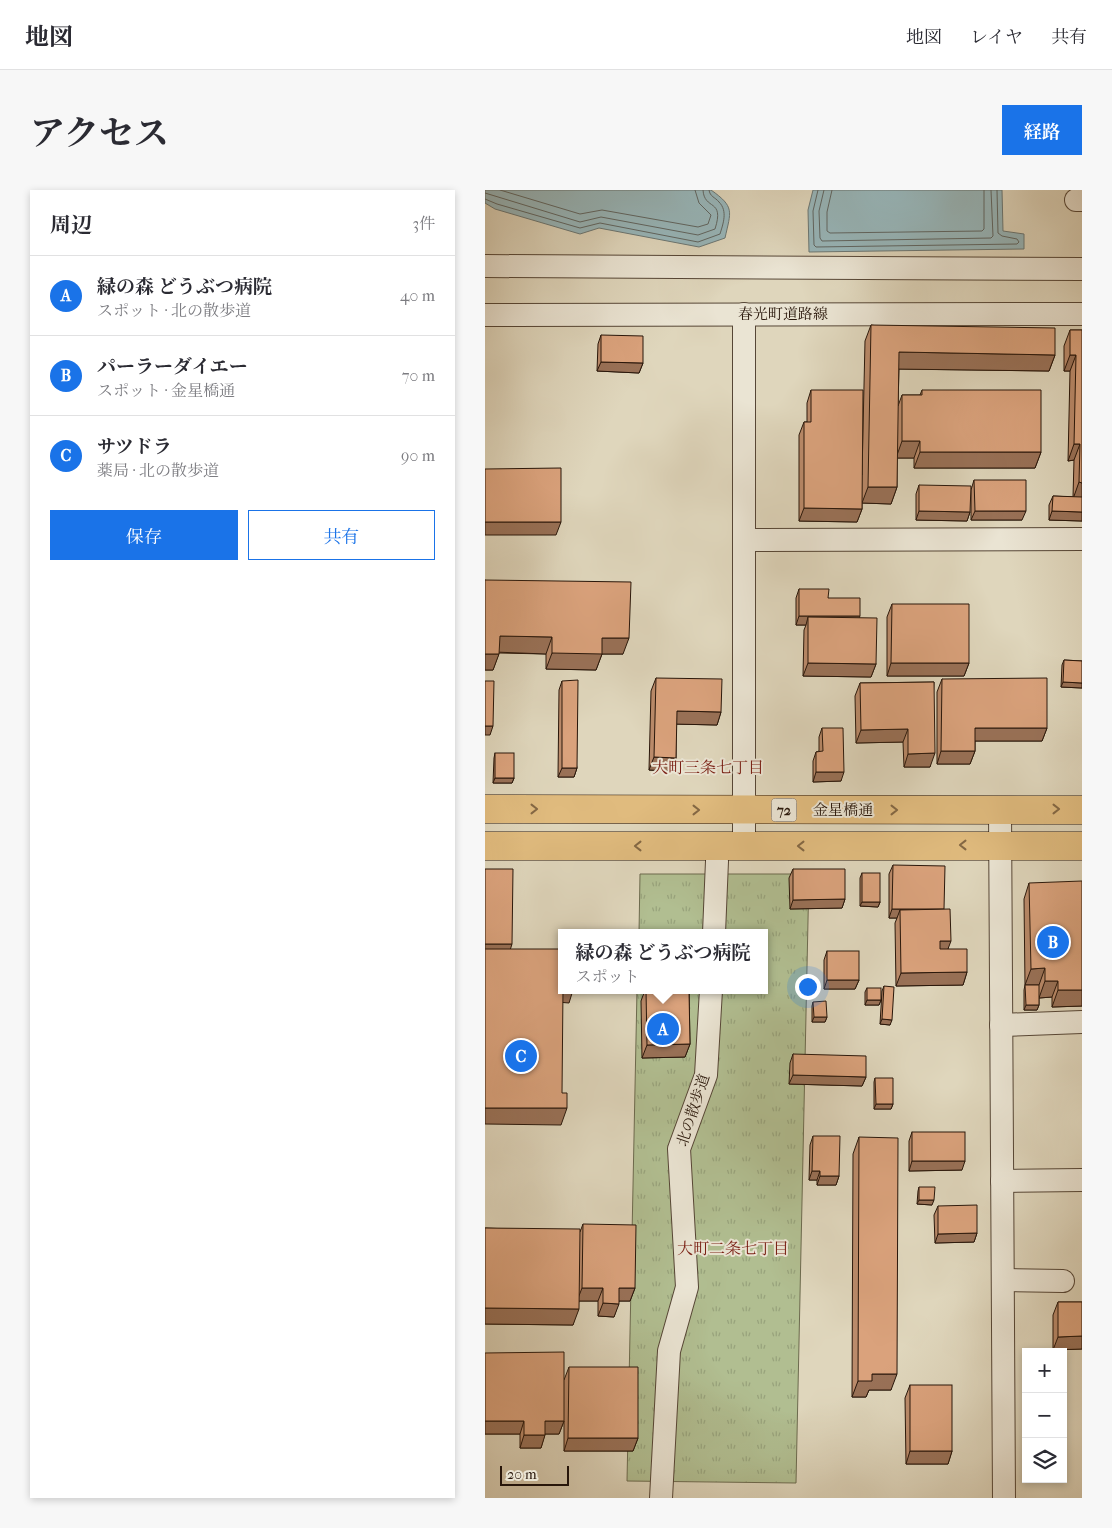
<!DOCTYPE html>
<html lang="ja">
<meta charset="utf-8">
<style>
body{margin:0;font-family:"IM FELL French Canon","Noto Serif JP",serif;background:#f7f7f7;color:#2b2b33}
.controls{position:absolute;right:15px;bottom:15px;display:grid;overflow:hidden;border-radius:0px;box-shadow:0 2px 8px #0003}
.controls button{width:45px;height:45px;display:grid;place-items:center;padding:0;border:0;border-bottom:1px solid #e1e1e2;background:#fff;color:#2b2b33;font:25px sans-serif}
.scale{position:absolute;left:15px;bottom:12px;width:69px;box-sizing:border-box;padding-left:5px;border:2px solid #28160a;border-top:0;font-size:14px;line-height:18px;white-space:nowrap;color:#28160a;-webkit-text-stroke:4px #eae4d3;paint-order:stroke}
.you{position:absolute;left:322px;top:796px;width:18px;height:18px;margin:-12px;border:4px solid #fff;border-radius:50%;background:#1a73e8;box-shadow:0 0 0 8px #1a73e833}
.badge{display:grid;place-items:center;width:32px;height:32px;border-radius:50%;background:#1a73e8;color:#fff;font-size:16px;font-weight:700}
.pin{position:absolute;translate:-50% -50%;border:2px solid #fff;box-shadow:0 1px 5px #0006}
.popup{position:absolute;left:73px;top:739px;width:210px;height:65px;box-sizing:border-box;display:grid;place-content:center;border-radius:0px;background:#fff;filter:drop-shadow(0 1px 4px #0005);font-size:16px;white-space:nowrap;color:#7c7c81}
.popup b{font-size:19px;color:#2b2b33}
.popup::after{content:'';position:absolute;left:50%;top:100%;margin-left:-10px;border:10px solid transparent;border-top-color:#fff}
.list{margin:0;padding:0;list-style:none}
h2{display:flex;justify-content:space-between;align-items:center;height:65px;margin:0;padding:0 20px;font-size:21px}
h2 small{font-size:16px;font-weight:400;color:#7c7c81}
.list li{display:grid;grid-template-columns:32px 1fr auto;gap:15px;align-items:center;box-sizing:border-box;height:80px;padding:0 20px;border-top:1px solid #e1e1e2}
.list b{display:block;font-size:19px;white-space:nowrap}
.list p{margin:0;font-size:16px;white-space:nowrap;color:#7c7c81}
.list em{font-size:16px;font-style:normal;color:#7c7c81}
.actions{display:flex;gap:10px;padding:15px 20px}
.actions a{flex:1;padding:11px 0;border:1px solid #1a73e8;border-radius:0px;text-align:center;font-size:18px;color:#1a73e8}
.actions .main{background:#1a73e8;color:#fff}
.icon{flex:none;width:28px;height:28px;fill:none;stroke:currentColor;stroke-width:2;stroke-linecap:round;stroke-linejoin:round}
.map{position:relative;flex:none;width:597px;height:1308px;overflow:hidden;border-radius:0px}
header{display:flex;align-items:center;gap:30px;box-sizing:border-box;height:70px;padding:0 25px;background:#fff;border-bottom:1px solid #e1e1e2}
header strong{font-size:24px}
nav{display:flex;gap:28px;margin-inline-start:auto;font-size:18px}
.intro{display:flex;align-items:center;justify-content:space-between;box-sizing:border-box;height:120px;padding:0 30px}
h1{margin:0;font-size:35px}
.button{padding:12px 22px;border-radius:0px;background:#1a73e8;color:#fff;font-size:18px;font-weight:700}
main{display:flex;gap:30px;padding:0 30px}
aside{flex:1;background:#fff;border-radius:0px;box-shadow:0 2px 8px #0003}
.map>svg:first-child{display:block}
.grass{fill:url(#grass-tufts);stroke:#6c6a4e}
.water{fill:#98b7bb;stroke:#6b7774}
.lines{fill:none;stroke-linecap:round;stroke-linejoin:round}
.shore{stroke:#606662;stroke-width:1}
.minor-casing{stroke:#564636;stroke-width:24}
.major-casing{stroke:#28160a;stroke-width:29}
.minor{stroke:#eae4d3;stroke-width:22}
.major{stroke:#e0bb7e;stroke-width:28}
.wall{fill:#bb8b6b;stroke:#28160a}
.shaded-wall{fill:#997157;stroke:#28160a}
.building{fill:#daa27c;stroke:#28160a}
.oneway{stroke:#846844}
.labels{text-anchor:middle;stroke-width:4;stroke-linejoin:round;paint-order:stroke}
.shield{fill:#eae4d3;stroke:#625446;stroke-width:1}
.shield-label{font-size:14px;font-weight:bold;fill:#28160a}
.street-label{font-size:15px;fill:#28160a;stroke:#eae4d3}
.neighbourhood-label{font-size:16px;fill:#7a1f14;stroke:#eae4d3}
</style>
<header>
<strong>地図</strong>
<nav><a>地図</a><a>レイヤ</a><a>共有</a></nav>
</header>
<div class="intro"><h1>アクセス</h1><a class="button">経路</a></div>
<main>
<aside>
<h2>周辺<small>3件</small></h2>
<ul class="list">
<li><span class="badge">A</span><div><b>緑の森 どうぶつ病院</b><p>スポット · 北の散歩道</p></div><em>40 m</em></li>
<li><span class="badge">B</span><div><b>パーラーダイエー</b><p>スポット · 金星橋通</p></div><em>70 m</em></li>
<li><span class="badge">C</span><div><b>サツドラ</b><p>薬局 · 北の散歩道</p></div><em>90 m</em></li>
</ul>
<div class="actions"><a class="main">保存</a><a>共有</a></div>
</aside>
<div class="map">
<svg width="597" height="1308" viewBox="0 0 597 1308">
<defs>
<pattern id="grass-tufts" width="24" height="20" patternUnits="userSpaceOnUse" patternTransform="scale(1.25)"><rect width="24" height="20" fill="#b1be91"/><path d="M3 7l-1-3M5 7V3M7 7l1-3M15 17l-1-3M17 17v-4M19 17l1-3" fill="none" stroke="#98a37c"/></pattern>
</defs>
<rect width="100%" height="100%" fill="#dfd6bc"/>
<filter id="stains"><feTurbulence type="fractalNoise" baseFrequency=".004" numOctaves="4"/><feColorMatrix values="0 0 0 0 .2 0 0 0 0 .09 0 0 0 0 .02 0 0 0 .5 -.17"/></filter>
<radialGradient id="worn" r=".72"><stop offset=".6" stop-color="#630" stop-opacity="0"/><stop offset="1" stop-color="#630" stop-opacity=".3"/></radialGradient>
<polygon class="grass" points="155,684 324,684 311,1293 142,1291 152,800 279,800 279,743 154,743"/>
<g class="water">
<path d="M0,0H226C250,17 246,21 240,48L214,57L114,38L95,44L10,19L0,13Z"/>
<polygon points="328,0 517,0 518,41 539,44 539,59 324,62 323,20"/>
</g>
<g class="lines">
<g class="shore">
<polyline points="15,0 95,24 117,20 213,37 223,34 226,25 214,13 210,0"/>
<polyline points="333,0 328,21 329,55 331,57 532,54 534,52 532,49 517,46 513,43 512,0"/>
<polyline points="339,0 334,21 335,48 337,51 506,48 508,46 506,0"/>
<polyline points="347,0 342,22 342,41 345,43 497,41 499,39 499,0"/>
<path d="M0,3L95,32L116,27L213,45L230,39C240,8 219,21 218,0"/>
<path d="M0,9L12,14L95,38L115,33L213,52L235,44C238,34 243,21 234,12C230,7 225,7 224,0"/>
</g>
<g class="minor-casing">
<g id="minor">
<polyline points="591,10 597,10"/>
<polyline points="0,76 597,79"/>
<polyline points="0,125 597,124"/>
<polyline points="259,350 597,349"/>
<polyline points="515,619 519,1308"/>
<polyline points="259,657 259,124"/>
<polyline points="229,743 232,671"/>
<polyline points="516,835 597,832"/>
<polyline points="517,991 597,990"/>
<polyline points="518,1090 578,1091"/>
<polyline points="176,1308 184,1161 202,1097 194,959 221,885 226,800"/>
</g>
</g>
<g class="major-casing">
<g id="major">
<polyline points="0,619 597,620"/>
<polyline points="0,656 597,656"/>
</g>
</g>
<use href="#minor" class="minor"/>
<use href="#major" class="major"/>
</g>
<g class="wall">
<polygon points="386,135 570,165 564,181 414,179 413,216 417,205 435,205 437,200 556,262 550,278 429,278 429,268 412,268 412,297 406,314 377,313 377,319 372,332 314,331 314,245 319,232 322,232 322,213 326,200 377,285 380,151"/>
<polygon points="585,140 597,140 597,331 564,330 564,315 568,306 588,307 589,270 583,271 585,181 579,181 579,156"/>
<polygon points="116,145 158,173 154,183 112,181 113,154"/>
<polygon points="489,290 537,330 486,330 486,300"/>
<polygon points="434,295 485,322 482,331 431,330 431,304"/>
<polygon points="0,390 138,464 117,464 111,480 61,479 61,464 14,463 8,480 0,480"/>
<polygon points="314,399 343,408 374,428 391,474 386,487 318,486 319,440 321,435 311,435 311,408"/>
<polygon points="407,414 484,473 479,486 402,486 402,427"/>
<polygon points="579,470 597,471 597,498 576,497 577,475"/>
<polygon points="171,488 236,522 232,535 191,534 191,568 186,581 164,580 166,501"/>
<polygon points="457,489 562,538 557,551 490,551 490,561 485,574 452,574 452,502"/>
<polygon points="77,491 92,578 89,587 73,587 74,500"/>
<polygon points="449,492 445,577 419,577 418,552 371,553 370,506 375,493"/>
<polygon points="337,538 356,591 328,592 328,571 331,562 334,561 334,547"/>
<polygon points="10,563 29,588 27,593 8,593 9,568"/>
<polygon points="408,675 459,719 463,759 482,782 478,795 411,796 410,733 412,728 404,728 404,684"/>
<polygon points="308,679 360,709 357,718 305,719 304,688"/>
<polygon points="377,683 395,712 393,717 375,716 375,688"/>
<polygon points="544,693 597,816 567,817 567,807 554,808 554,815 552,820 539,820 539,800 540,795 539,709"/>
<polygon points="342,761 374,790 370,799 339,799 339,770"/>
<polygon points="399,796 405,835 395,834 397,801"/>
<polygon points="382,798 396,810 394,815 380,815 380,802"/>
<polygon points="160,800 204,800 205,854 200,867 157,868 156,811"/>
<polygon points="328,812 342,827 340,832 327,832 327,816"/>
<polygon points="308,864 381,887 377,896 304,894 305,873"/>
<polygon points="390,888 408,914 406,919 389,919 389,892"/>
<polygon points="427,942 477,980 424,981 424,951"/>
<polygon points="328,946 354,986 351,995 332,995 332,990 324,990 325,955"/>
<polygon points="374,947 406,1200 384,1200 381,1207 367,1207 368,964"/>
<polygon points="434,997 447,1015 432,1014 433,1001"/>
<polygon points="453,1016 492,1043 489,1052 450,1053 449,1025"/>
<polygon points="98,1034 150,1098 145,1111 134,1111 129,1127 113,1126 113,1111 94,1111 88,1135 0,1134 0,1038 95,1042"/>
<polygon points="573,1112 597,1112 597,1159 568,1160 568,1125"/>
<polygon points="84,1177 153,1248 148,1261 79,1261 79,1231 74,1244 60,1244 56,1258 35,1258 35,1244 0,1244 79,1190"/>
<polygon points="425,1195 467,1261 463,1274 421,1274 420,1208"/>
</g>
<g class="shaded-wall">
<polygon points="414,162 570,165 564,181 408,179"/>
<polygon points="585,165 591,165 585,181 579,181"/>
<polygon points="116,172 158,173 154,183 112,181"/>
<polygon points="417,251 435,251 429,268 411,268"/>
<polygon points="589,254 595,254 589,270 583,271"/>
<polygon points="435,262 556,262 550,278 429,278"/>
<polygon points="594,292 597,293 597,309 588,309"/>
<polygon points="383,297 412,297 406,314 377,313"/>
<polygon points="319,318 377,319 372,332 314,331"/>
<polygon points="434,321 485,322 482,331 431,330"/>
<polygon points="490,321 541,321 537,330 486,330"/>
<polygon points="567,321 597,322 597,331 564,330"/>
<polygon points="0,332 76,332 71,345 0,345"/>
<polygon points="314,426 375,426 371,435 323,427 321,435 311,435"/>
<polygon points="15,446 67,447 61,464 9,462"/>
<polygon points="117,448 144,448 138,464 117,464 111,480 61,479 67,463"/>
<polygon points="0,464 14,464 8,480 0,480"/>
<polygon points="323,473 391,474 386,487 318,486"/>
<polygon points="406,473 484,473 479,486 402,486"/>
<polygon points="578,492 597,493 597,498 576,497"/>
<polygon points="192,521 236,522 232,535 187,534"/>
<polygon points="0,536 8,536 5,545 0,545"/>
<polygon points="490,538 562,538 557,551 485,551"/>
<polygon points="423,539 418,552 371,553 376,540"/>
<polygon points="456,561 490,561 485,574 452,574"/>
<polygon points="450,563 445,577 419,577 423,564"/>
<polygon points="169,567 191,568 186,581 164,580"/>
<polygon points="77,578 92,578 89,587 73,587"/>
<polygon points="331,582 359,582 356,591 328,592"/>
<polygon points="10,588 29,588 27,593 8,593"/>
<polygon points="360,709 357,718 305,719 308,710"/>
<polygon points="377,712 395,712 393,717 375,716"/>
<polygon points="407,719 459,720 415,720 412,728 404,728"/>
<polygon points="455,751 466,751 461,764 450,764"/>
<polygon points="0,754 27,754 23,767 0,767"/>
<polygon points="560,778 554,795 540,795 546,779"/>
<polygon points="482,782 478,795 411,796 416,783"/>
<polygon points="342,790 374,790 370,799 339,799"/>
<polygon points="560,791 573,791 567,807 554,808"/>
<polygon points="77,800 88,800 84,813 72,812"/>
<polygon points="573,800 597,800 597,816 567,817"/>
<polygon points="382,810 396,810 394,815 380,815"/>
<polygon points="541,815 554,815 552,820 539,820"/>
<polygon points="329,827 342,827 340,832 327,832"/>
<polygon points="397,829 407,830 405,835 395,834"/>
<polygon points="205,854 200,867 157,868 162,855"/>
<polygon points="308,885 381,887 377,896 304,894"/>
<polygon points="391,914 408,914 406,919 389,919"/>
<polygon points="0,918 82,918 76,935 0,934"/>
<polygon points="427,971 480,971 477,980 424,981"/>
<polygon points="327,981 335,981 332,990 324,990"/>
<polygon points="335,986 354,986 351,995 332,995"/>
<polygon points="434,1010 449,1010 447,1015 432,1014"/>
<polygon points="492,1043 489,1052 450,1053 453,1044"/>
<polygon points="97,1098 118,1098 113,1111 92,1111"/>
<polygon points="134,1098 150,1098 145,1111 129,1111"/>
<polygon points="118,1113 134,1114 129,1127 113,1126"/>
<polygon points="0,1118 94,1119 88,1135 0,1134"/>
<polygon points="597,1146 597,1159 568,1160 573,1147"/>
<polygon points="387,1184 412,1184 406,1200 384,1200 381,1207 367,1207 373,1191"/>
<polygon points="0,1231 39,1231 35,1244 0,1244"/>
<polygon points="60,1231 79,1231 74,1244 55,1244"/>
<polygon points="39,1245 60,1245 56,1258 35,1258"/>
<polygon points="83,1248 153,1248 148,1261 79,1261"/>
<polygon points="425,1261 467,1261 463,1274 421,1274"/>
</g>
<g class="building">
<polygon points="386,135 570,138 570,165 414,162 412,297 383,297"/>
<polygon points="585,140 597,140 597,293 594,292 595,254 589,254 591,165 585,165"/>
<polygon points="116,145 158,146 158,173 116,172"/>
<polygon points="326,200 378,200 377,319 319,318 319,232 326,232"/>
<polygon points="437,200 556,200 556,262 435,262 435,251 417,251 417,205 437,205"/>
<polygon points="76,278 76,332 0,332 0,279"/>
<polygon points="489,290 541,290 541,321 490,321"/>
<polygon points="434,295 486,296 485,322 434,321"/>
<polygon points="568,306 597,307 597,322 567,321"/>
<polygon points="0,390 146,392 144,448 117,448 117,464 67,463 67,447 15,446 14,464 0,464"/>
<polygon points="314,399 344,399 343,408 375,408 375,426 314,426"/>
<polygon points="407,414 484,414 484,473 406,473"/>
<polygon points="323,427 392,428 391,474 323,473"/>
<polygon points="579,470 597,471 597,493 578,492"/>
<polygon points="171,488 237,489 236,522 192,521 191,568 169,567"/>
<polygon points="562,488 562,538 490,538 490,561 456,561 457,489"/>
<polygon points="93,490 92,578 77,578 77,491"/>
<polygon points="0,491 9,491 8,536 0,536"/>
<polygon points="449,492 450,563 423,564 423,539 376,540 375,493"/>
<polygon points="337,538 358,538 359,582 331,582 331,562 338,561"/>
<rect x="10" y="563" width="19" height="25"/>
<polygon points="408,675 460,676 459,719 407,719"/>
<polygon points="0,679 28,679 27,754 0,754"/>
<polygon points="308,679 360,679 360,709 308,710"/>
<rect x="377" y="683" width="18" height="29"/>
<polygon points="597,691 597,800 573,800 573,791 560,791 560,778 546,779 544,693"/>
<polygon points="465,719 466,751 455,751 455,759 482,759 482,782 416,783 415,720"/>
<polygon points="0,759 77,759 77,800 78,800 77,903 82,903 82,918 0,918"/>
<rect x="342" y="761" width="32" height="29"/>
<polygon points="540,795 554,795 554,815 541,815"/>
<polygon points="399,796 409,797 407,830 397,829"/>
<rect x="382" y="798" width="14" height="12"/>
<polygon points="161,800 204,800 205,854 162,855"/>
<polygon points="341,811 342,827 329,827 328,812"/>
<polygon points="308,864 381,866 381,887 308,885"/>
<polygon points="390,888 408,888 408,914 391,914"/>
<rect x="427" y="942" width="53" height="29"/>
<polygon points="328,946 355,946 354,986 335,986 335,981 327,981"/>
<polygon points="374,947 413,948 412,1184 387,1184 387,1191 373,1191"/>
<polygon points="434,997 450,997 449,1010 434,1010"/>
<polygon points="492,1015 492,1043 453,1044 453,1016"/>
<polygon points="98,1034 151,1035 150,1098 134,1098 134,1114 118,1113 118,1098 97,1098"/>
<polygon points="0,1038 95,1039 94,1119 0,1118"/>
<polygon points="573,1112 597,1112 597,1146 573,1147"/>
<polygon points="79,1162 79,1231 60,1231 60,1245 39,1245 39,1231 0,1231 0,1163"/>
<polygon points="84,1177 153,1177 153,1248 83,1248"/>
<rect x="425" y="1195" width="42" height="66"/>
</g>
<defs><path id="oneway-chevron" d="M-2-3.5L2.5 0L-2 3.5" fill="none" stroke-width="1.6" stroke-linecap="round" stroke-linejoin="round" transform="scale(1.25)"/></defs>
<g class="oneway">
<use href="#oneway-chevron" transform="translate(49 619)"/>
<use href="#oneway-chevron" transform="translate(571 619)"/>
<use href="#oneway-chevron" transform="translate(211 620)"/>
<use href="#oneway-chevron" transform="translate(409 620)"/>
<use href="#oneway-chevron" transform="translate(478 655) rotate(180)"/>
<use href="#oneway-chevron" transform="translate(153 656) rotate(-180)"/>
<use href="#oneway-chevron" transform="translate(316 656) rotate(180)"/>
</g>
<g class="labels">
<rect class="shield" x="286.5" y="608.5" width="25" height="23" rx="4"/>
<g class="shield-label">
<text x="299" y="625">72</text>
</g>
<g class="street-label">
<text x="298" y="129">春光町道路線</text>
<text x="358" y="625">金星橋通</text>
<text transform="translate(208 920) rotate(-72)" y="5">北の散歩道</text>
</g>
<g class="neighbourhood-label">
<text x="223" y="583">大町三条七丁目</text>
<text x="248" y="1064">大町二条七丁目</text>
</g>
</g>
<rect width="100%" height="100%" filter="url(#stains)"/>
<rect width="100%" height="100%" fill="url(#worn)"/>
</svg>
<div class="controls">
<button>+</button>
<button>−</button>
<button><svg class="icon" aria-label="layers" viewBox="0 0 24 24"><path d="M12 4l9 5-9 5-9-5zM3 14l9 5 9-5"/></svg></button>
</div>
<div class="scale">20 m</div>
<div class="you"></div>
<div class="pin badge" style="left:178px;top:839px">A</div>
<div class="popup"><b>緑の森 どうぶつ病院</b>スポット</div>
<div class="pin badge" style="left:568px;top:752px">B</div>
<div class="pin badge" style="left:36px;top:866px">C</div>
</div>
</main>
